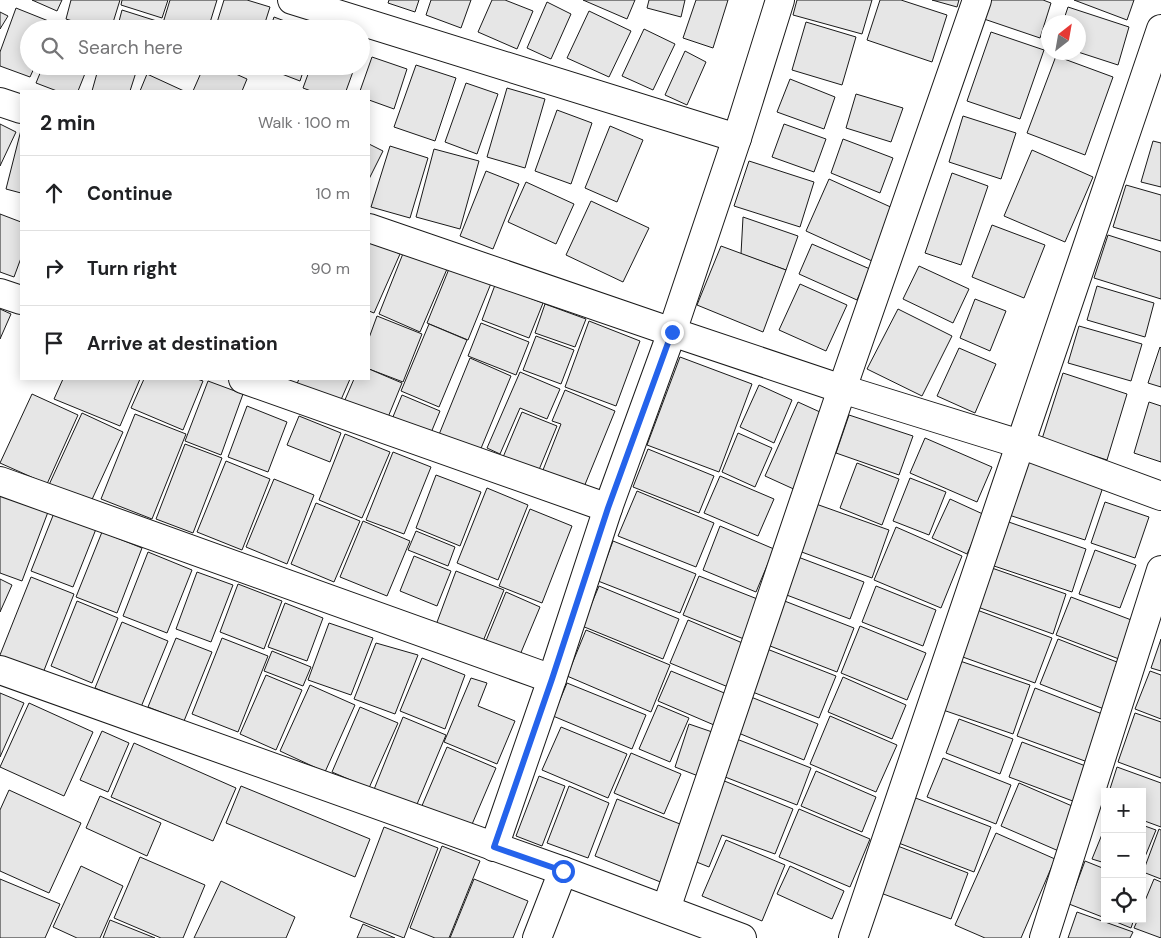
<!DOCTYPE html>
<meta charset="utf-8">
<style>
body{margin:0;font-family:"DM Sans",sans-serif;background:#f6f6f6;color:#202124}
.controls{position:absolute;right:15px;bottom:15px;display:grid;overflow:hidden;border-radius:0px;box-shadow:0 2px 12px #0003}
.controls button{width:45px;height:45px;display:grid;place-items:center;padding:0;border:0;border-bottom:1px solid #e0e0e0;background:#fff;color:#202124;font:25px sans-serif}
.compass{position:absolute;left:1041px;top:15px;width:45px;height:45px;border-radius:50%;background:#fff;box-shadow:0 2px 12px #0003;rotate:31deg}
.stop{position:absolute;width:15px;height:15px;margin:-11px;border:4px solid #2563eb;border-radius:50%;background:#fff}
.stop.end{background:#2563eb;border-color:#fff;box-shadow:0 1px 5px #0008}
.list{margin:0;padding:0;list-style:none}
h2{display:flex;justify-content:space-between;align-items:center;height:65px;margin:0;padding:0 20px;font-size:21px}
h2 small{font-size:16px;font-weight:400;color:#757577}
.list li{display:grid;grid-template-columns:32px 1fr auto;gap:15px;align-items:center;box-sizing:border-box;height:75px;padding:0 20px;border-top:1px solid #e0e0e0}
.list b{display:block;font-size:19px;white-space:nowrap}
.list em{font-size:16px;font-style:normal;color:#757577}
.icon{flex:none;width:28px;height:28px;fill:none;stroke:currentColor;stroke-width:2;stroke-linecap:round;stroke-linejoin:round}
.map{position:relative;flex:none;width:1161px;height:938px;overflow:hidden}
.search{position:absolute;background:#fff;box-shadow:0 2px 12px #0003;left:20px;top:20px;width:350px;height:55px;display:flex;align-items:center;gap:12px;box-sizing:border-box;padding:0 18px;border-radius:28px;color:#757577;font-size:19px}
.panel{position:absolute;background:#fff;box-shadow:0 2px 12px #0003;left:20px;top:90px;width:350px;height:290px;border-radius:0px}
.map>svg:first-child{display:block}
.building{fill:#e6e6e6;stroke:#1a1a1a}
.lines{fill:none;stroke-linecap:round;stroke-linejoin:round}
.street-casing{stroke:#1a1a1a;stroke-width:30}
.street{stroke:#fff;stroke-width:28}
.route{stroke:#2563eb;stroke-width:6}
</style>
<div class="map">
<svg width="1161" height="938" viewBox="0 0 1161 938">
<rect width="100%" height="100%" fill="#fff"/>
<g class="building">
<polygon points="32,0 62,0 57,11"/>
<polygon points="71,0 120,0 111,29 98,29 66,19"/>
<polygon points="122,0 168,0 162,18 121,5"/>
<polygon points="170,0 217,0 208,29 117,29 122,10 163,23"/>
<polygon points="224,0 247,0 270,7 263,29 215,29"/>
<polygon points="389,0 419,0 415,12 388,3"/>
<polygon points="431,0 471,0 461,28 426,15"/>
<polygon points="492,0 505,0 533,11 517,49 478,32"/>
<polygon points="583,0 635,0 627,19"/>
<polygon points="649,0 685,0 681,17 647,8"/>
<polygon points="696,0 728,0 713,48 683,38"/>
<polygon points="797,0 872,0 862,34 793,15"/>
<polygon points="880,0 901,0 947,15 932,62 867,40"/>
<polygon points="932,0 959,0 957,7"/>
<polygon points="990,0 1043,0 1051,3 1040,38 984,19"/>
<polygon points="1074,0 1134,0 1127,20"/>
<polygon points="547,2 571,14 551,59 527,48"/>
<polygon points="1068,7 1129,27 1118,65 1078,52 1078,22 1063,22"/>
<polygon points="16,8 51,22 49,29 29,29 29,66 35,66 30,77 0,66 0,52"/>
<polygon points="589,11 631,31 609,77 567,58"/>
<polygon points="0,12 8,16 0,29"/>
<polygon points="274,17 306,29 270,29"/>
<polygon points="61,21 81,29 58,29"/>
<polygon points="806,22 856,37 842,85 792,70"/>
<polygon points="644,29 675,44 653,90 622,76"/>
<polygon points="991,32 1044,50 1020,119 967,101"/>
<polygon points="685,51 706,62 687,105 665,95"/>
<polygon points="1056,56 1113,77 1085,155 1027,133"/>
<polygon points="372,57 407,69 394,109 369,100 369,91 360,91"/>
<polygon points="416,65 456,78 435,141 394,127"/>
<polygon points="43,66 88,66 78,91 57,91 36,83"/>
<polygon points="99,66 138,66 130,91 92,91"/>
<polygon points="204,66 218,66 247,79 242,91 193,91"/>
<polygon points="224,66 251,66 249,74"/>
<polygon points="261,66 305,66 300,81"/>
<polygon points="311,66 355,66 346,91 311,91 303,88"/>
<polygon points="147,74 184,91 140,91"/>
<polygon points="790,79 835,97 824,129 777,112"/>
<polygon points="466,83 498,94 477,154 445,142"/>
<polygon points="507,88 545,99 525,168 487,157"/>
<polygon points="856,94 903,108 891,142 846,128"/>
<polygon points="557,110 592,123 571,184 535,171"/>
<polygon points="963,116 1016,133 1001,179 949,162"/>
<polygon points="0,124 16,132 0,166"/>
<polygon points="784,124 826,139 814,172 772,157"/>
<polygon points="610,126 643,140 617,202 585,188"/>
<polygon points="21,130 21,193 6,189"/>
<polygon points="843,139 893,158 880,193 831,173"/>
<polygon points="1153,141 1161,143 1161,187 1141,182"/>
<polygon points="369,144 383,151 369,179"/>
<polygon points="390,146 428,158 410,218 371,207"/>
<polygon points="434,149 479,161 460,229 416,217"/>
<polygon points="1032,150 1093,177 1065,242 1004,216"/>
<polygon points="749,161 814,182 800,227 734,206"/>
<polygon points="486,171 519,184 493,249 460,236"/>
<polygon points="952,173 988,186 961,265 925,253"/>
<polygon points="829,179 895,209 872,261 806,231"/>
<polygon points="526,182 574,204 556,244 508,222"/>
<polygon points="1126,185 1161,195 1161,241 1113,227"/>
<polygon points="591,201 649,228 623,282 566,255"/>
<polygon points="0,214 21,222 21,258 14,277 0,272"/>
<polygon points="743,217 798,236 786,270 741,254"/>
<polygon points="992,225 1045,245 1024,298 972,277"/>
<polygon points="1108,235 1161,252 1161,299 1094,278"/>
<polygon points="369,240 400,254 374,313 369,311"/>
<polygon points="812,244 870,269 857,300 799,274"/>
<polygon points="721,246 786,270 763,332 697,305"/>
<polygon points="404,251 447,269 420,332 379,314"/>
<polygon points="453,259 494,276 468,340 427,323"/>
<polygon points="919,266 969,289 953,323 903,299"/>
<polygon points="800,284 847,305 826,351 779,330"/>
<polygon points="495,285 543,303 529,338 482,320"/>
<polygon points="1097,286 1154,303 1145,337 1087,320"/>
<polygon points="975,299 1006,311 990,351 960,338"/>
<polygon points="545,304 586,319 575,347 535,333"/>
<polygon points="0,309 11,314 0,339"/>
<polygon points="898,309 952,336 922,396 867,369"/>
<polygon points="377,316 422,334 403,382 369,369 369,338"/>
<polygon points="589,321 640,341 616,406 565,387"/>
<polygon points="481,323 529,342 516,375 468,356"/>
<polygon points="429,324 467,340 439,407 401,391"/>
<polygon points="1079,326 1142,344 1131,381 1068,363"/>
<polygon points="536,336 574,350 561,384 523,370"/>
<polygon points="1160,347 1161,348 1161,387 1148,383"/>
<polygon points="959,348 996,364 975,413 937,396"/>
<polygon points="680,357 752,384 719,472 647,445"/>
<polygon points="470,358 511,376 477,458 436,442"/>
<polygon points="369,369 402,383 384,427 341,409 354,379 369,379"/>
<polygon points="520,372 560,389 547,419 520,408 500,454 487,448"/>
<polygon points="1063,373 1127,394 1107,460 1042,439"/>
<polygon points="63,379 140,379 120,426 54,399"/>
<polygon points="144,379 197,379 203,381 183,430 131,408"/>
<polygon points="299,379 350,379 337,409 294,391"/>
<polygon points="208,381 243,394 221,455 185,441"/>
<polygon points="759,385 792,400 774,443 740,427"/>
<polygon points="565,390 615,411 584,487 543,470 561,424 552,421"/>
<polygon points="32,394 78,415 47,484 0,463"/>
<polygon points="402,395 440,411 428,440 390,424"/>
<polygon points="798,402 831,417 798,491 765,476"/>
<polygon points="1149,402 1161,406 1161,462 1134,453"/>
<polygon points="247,406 287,422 268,472 228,457"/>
<polygon points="522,412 557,426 536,477 501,462"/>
<polygon points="82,413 123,432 89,506 48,487"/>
<polygon points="135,414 186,434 152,519 101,499"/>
<polygon points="849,415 913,436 899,475 836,453"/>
<polygon points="299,416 341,433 330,462 287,445"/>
<polygon points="738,433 772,448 755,487 722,472"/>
<polygon points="345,434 390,452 362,518 319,500"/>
<polygon points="925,438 992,467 977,502 910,473"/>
<polygon points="185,444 222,458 193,533 156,519"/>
<polygon points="648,449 714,476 699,513 633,487"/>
<polygon points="393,452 431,467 404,534 366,520"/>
<polygon points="226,461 270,479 242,550 197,532"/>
<polygon points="1027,461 1103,487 1085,540 1009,515"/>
<polygon points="857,463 899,479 882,525 840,508"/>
<polygon points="436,475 481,492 460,546 416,528"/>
<polygon points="720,476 774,499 758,536 704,513"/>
<polygon points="910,478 946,492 929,535 893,521"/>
<polygon points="274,479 314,495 287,564 246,547"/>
<polygon points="487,488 528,505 498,580 457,563"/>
<polygon points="637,491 714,523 696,567 618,536"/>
<polygon points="0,494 48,512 22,581 0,573"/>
<polygon points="950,499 985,515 967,554 932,538"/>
<polygon points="1105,502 1149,517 1135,558 1091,543"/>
<polygon points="316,503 360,521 334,582 291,564"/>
<polygon points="816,504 889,530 872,578 799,551"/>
<polygon points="530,509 572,526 542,603 499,586"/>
<polygon points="54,513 96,529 73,587 31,571"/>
<polygon points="1003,520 1086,549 1072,592 988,564"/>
<polygon points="363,521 410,541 387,596 340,577"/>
<polygon points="720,526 774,549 756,592 703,570"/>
<polygon points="896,527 962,556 941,608 874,580"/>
<polygon points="416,531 455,547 448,566 408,550"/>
<polygon points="102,532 142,548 117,613 76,597"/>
<polygon points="613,541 696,574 680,613 598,581"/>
<polygon points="1095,550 1136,565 1120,608 1079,594"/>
<polygon points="148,552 192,570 167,633 123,616"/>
<polygon points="414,556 451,571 437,606 400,591"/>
<polygon points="798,557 864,582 850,619 784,594"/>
<polygon points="989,567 1066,594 1053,634 975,606"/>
<polygon points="456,571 504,590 479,651 433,633"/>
<polygon points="197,572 233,585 211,642 176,629"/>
<polygon points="699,576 765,602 749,641 683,615"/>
<polygon points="31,577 74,594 41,678 0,662 0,655"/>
<polygon points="0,579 12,585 0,612"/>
<polygon points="238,584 282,601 264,649 220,632"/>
<polygon points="599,586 679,619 663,659 582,626"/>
<polygon points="876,586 936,610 923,646 862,622"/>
<polygon points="506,592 540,607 517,662 483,648"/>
<polygon points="1071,597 1134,621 1119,659 1056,635"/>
<polygon points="782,600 854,628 837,672 765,644"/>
<polygon points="77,601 118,618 92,683 51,666"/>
<polygon points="285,603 323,618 307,661 268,647"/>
<polygon points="977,610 1052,638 1035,683 960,656"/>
<polygon points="688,620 752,647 733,689 670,663"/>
<polygon points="122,622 168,641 141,707 95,688"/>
<polygon points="329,623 373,638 351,695 308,680"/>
<polygon points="860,626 926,653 907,700 841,673"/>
<polygon points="586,630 670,665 651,712 567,676"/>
<polygon points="176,638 212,652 184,721 148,707"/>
<polygon points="222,638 268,656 238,732 192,714"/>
<polygon points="1058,639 1122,664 1104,709 1040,684"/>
<polygon points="1161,639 1161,671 1151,668"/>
<polygon points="376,643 418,655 395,714 354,699"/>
<polygon points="767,649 836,676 819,718 750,691"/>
<polygon points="272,651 311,667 303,686 264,671"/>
<polygon points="422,658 465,675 445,729 400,711"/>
<polygon points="960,661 1030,685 1013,734 943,710"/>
<polygon points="671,671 734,697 721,728 658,701"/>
<polygon points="1150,671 1161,675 1161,719 1135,709"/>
<polygon points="266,675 302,690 276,750 240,734"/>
<polygon points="843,677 906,705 892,739 828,712"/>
<polygon points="471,678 487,683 478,706 515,721 497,764 444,742"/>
<polygon points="567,683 646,715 632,749 553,716"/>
<polygon points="310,685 355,705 325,772 280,751"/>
<polygon points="1035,688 1110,717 1093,764 1017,736"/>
<polygon points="0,693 24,703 0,757"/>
<polygon points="751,697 818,724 804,760 736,732"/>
<polygon points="29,703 93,732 64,796 0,767"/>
<polygon points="658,705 689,718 670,762 639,749"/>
<polygon points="360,707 398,723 369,788 332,772"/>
<polygon points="1135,713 1161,722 1161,778 1118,762"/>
<polygon points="830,716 897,745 876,792 810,764"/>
<polygon points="403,717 446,735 415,809 373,792"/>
<polygon points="959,719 1013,739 1000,774 946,753"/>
<polygon points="689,724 721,735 706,779 675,767"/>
<polygon points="561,727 627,754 608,798 542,770"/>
<polygon points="102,731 129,743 108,792 80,780"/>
<polygon points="734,738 811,768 797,805 720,775"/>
<polygon points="1022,742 1091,768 1078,803 1009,777"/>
<polygon points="134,743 236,788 213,841 111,797"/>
<polygon points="447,747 496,768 470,829 421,808"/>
<polygon points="631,753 681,774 664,814 614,793"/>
<polygon points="943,758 1011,785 996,824 927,797"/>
<polygon points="1117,767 1161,783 1161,827 1142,820 1142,792 1109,792"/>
<polygon points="816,771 876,797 862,832 801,806"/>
<polygon points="539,776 565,786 542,846 516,836"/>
<polygon points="722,780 793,809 775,854 722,835 709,867 689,859"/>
<polygon points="1019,783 1079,809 1061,852 1001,826"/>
<polygon points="241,786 370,839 355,877 226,823"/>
<polygon points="569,786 609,803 588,858 547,843"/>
<polygon points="9,790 81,823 49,893 0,871 0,810"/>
<polygon points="100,796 161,823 147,856 86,828"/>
<polygon points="913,797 991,827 974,872 896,842"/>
<polygon points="617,799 685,826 663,883 595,856"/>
<polygon points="799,809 870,839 850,887 779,857"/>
<polygon points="1142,825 1156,830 1142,864"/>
<polygon points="384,827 438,848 404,938 350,917"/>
<polygon points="1105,827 1105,863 1092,859"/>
<polygon points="1159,829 1161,830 1161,879 1143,872"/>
<polygon points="996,833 1055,859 1021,938 985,938 955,925"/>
<polygon points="726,840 785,865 762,921 702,896"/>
<polygon points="895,845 968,873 951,919 878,892"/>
<polygon points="442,846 480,861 449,938 435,938 410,928"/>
<polygon points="140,857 205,885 183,938 161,938 114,918"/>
<polygon points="1085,861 1105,869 1105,918 1069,904"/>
<polygon points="81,866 123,886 100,938 77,938 53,927"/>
<polygon points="790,866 844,891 832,919 777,894"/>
<polygon points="0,879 60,904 45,938 0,938"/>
<polygon points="474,879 528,901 513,938 450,938"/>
<polygon points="1154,879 1161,882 1161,938 1134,928 1138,919 1142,919 1142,908"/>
<polygon points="221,881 295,917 286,938 194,938"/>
<polygon points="1077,912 1133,932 1130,938 1068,938"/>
<polygon points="1109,919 1134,919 1131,928"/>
<polygon points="110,920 155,938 103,938"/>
<polygon points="363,924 395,938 357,938"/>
</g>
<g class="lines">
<g class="street-casing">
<g id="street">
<polyline points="292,0 737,138"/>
<polyline points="0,102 21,109"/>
<polyline points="369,228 672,332 842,389 1020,444 1161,496"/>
<polyline points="0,293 21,300"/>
<polyline points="243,379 608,508"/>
<polyline points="0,481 552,679"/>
<polyline points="0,670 563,871 742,938"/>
<polyline points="494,847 552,679 608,508 672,332 737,138 780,0"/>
<polyline points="666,909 842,389 977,0"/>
<polyline points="537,938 563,871"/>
<polyline points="853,938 1161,29"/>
<polyline points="1044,938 1161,570"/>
</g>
</g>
<use href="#street" class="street"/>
</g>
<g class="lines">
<polyline class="route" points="563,871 494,847 552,679 608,508 672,332"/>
</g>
</svg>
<div class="controls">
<button>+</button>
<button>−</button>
<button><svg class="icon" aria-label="locate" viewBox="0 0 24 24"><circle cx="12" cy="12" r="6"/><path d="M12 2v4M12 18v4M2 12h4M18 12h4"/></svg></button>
</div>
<svg class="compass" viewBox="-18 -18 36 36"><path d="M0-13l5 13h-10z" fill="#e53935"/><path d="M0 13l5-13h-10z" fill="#757577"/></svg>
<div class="stop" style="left:563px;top:871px"></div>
<div class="stop end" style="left:672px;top:332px"></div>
<div class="search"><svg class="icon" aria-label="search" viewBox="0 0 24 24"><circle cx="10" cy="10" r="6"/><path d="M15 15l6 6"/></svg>Search here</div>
<section class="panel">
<h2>2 min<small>Walk · 100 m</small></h2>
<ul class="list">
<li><svg class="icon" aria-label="ahead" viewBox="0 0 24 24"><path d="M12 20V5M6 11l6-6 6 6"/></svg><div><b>Continue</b></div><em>10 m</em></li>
<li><svg class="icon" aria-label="right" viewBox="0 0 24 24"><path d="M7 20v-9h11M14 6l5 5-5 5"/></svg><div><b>Turn right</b></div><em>90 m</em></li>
<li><svg class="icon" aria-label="arrive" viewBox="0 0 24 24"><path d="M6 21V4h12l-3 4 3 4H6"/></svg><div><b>Arrive at destination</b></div></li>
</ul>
</section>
</div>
